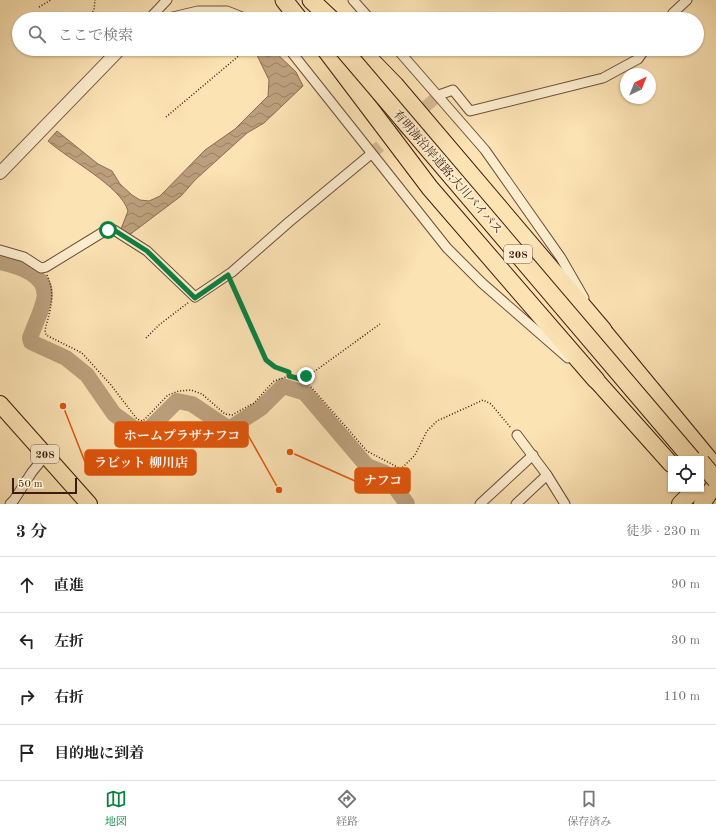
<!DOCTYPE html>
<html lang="ja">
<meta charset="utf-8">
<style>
body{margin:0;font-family:"Old Standard TT","Noto Serif JP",serif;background:#f6f6f6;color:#222}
.controls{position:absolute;right:12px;bottom:12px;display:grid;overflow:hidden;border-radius:0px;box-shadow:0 1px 3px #0004}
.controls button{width:36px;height:36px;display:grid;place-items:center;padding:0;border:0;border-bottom:1px solid #e0e0e0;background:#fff;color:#222;font:20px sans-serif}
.compass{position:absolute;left:620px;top:68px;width:36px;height:36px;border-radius:50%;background:#fff;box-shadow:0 1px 3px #0004;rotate:43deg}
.scale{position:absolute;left:12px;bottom:10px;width:65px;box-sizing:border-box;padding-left:4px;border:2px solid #3d1c0e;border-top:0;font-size:11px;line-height:14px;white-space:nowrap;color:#3d1c0e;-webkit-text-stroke:3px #fdedce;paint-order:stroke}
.stop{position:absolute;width:12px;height:12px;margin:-9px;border:3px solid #0b8043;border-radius:50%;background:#fff}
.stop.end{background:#0b8043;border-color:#fff;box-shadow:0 1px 4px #0008}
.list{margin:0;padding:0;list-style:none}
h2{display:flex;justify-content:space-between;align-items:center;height:52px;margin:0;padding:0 16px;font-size:17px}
h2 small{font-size:13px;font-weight:400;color:#767676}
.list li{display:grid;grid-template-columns:26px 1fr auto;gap:12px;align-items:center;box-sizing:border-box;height:56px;padding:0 16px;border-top:1px solid #e0e0e0}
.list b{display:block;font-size:15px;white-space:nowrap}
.list em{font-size:13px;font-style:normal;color:#767676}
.icon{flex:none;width:22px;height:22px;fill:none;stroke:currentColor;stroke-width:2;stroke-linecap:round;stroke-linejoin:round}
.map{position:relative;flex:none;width:716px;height:504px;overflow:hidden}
.search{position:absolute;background:#fff;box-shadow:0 1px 3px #0004;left:12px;right:12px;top:12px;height:44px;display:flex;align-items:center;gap:10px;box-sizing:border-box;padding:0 14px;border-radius:22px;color:#767676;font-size:15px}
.sheet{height:276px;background:#fff}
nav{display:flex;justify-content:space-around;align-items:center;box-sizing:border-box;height:56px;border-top:1px solid #e0e0e0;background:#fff;font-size:11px;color:#767676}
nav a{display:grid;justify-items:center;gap:2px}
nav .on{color:#0b8043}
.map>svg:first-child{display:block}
.water{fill:url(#water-waves);stroke:#896b50}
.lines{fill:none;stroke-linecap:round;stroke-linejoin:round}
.river{stroke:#bb9f7c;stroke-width:16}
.tertiary-tunnel{stroke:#d6bb93;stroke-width:12;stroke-dasharray:12 6;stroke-linecap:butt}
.minor-casing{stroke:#6d4e38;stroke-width:11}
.tertiary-casing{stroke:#6d4e38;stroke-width:14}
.trunk-casing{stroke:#3d1c0e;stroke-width:18}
.motorway-casing{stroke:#3d1c0e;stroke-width:19}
.path{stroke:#3d1c0e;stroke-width:1.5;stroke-dasharray:1 2;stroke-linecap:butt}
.minor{stroke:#fdedce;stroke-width:9}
.tertiary{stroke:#fdedce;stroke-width:12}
.trunk{stroke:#fce3b4;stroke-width:16}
.motorway{stroke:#fce3b4;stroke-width:17}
.motorway-bridge-casing{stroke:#3d1c0e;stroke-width:19;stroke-linecap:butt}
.motorway-bridge{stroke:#fce3b4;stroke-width:17}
.route{stroke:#0b8043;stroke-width:5}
.labels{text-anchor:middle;stroke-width:4;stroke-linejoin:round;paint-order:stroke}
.shield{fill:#fdedce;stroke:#775b48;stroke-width:1}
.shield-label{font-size:11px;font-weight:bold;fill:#3d1c0e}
.street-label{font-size:12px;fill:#3d1c0e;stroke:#fdedce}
.leader{fill:none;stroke:#df560c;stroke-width:1.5}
.callout-dot{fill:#df560c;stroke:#fdedce;stroke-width:1.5}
.callout{fill:#df560c;stroke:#df560c;stroke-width:1.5}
.callout-label{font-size:13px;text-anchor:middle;font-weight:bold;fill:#fff}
</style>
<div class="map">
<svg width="716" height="504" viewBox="0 0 716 504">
<defs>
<pattern id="water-waves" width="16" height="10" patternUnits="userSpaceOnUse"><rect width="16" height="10" fill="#bb9f7c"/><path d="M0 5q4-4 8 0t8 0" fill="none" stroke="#998164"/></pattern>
</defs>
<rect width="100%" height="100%" fill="#fce3b4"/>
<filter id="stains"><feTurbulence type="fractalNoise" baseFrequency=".005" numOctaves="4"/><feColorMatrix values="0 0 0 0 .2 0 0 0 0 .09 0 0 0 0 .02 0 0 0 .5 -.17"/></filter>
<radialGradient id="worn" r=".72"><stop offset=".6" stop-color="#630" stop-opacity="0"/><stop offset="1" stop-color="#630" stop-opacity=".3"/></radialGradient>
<path class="water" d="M254,49H272L296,72L303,86L264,123L247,133L195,180L181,196L128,236L121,229L128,211C121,186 69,160 48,141L57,131L98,164L112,171L120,184L132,195L140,200L149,201L160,196L205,150L235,129L268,96L269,80Z"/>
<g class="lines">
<path class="river" d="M0,262C18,266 50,275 44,300C41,313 34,326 30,338L31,342L66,358L87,375L114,414L143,435L177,401L192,404L229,429L261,408L283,386L305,393L367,466L385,473L407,504"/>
<polyline class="tertiary-tunnel" points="371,154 439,95"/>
<g class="minor-casing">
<g id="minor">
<polyline points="353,0 370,19"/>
<polyline points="149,19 167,0"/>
<polyline points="164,19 198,11 227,11 247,19"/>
<polyline points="670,19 673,13 687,0"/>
<polyline points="289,49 447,248 482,283 568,358"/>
<polyline points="397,49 485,150 561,258 584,298"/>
<polyline points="439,95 453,90 470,111 603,78 638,59 645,49"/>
<polyline points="0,250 24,257 41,268 46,267 108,229 114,230 147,251 195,297 232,272 289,222 371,154"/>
<polyline points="517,435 547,475 565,504"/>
<polyline points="10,504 14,500 32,472 46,455"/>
<polyline points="480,504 533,455"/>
<polyline points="516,504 547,475"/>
</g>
</g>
<g class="tertiary-casing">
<polyline id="tertiary" points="0,173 120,49"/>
</g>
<g class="trunk-casing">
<g id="trunk">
<polyline points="603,330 716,467"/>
<polyline points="596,380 671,464"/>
<polyline points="0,404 89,504"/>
<polyline points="680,504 695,489"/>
<polyline points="702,504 716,483"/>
</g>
</g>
<g class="motorway-casing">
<g id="motorway">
<polyline points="284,0 299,19"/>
<polyline points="311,0 331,19"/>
<polyline points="325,49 430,188 596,380"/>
<polyline points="360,49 395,85 603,330"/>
</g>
</g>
<g class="path">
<polyline points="39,7 51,0"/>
<polyline points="87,19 94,10 95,0"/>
<polyline points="166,117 241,54 242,49"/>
<path d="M47,275C56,295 50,311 45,330L46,335L82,353L111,385L137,419L143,421L168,395L179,391L191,390L202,394L225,414L232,415L254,403L274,381L289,376L303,379L312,388L367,451L401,469L415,455L427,431L437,421L483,400L491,404L511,428"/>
<polyline points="231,282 267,360 275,367 289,372 289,375"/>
<polyline points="146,338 159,325 189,302"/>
<polyline points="304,379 380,324"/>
</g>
<use href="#minor" class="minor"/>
<use href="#tertiary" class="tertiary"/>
<use href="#trunk" class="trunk"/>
<use href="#motorway" class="motorway"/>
<g class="motorway-bridge-casing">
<g id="motorway-bridge">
<polyline points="343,49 692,459"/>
<polyline points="701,462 716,480"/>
</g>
</g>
<use href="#motorway-bridge" class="motorway-bridge"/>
</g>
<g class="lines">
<polyline class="route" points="108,230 114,230 147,251 195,298 228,275 266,360 275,367 289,372 289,376 304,380 306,376"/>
</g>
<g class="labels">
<g class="shield">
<rect x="504" y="245" width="28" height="18" rx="3"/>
<rect x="31" y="445" width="28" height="18" rx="3"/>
</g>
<g class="shield-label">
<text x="518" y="258">208</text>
<text x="45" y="458">208</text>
</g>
<g class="street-label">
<text transform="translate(448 172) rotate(49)" y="4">有明海沿岸道路;大川バイパス</text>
</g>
</g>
<path class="leader" d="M279 490L248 435M63 406L85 462M290 452L355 481"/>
<g class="callout-dot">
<circle cx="279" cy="490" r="4"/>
<circle cx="63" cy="406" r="4"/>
<circle cx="290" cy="452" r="4"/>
</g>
<g class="callout">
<rect x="115" y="422" width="133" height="25" rx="4"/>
<rect x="85" y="450" width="111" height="25" rx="4"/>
<rect x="355" y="468" width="55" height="25" rx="4"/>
</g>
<g class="callout-label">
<text x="182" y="440">ホームプラザナフコ</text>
<text x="141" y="467">ラビット 柳川店</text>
<text x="383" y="485">ナフコ</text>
</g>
<rect width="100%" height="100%" filter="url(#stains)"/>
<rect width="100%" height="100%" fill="url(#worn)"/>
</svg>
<div class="controls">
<button><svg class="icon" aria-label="locate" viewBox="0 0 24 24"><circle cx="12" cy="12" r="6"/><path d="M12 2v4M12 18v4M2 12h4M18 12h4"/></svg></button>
</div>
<svg class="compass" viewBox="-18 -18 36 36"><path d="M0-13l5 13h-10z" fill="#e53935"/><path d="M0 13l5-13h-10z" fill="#767676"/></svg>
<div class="scale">50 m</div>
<div class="stop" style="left:108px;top:230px"></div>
<div class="stop end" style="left:306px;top:376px"></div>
<div class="search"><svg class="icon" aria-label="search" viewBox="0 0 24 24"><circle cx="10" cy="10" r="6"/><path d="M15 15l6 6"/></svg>ここで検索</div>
</div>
<section class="sheet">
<h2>3 分<small>徒歩 · 230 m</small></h2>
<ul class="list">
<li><svg class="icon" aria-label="ahead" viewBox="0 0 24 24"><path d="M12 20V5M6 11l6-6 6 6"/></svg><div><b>直進</b></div><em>90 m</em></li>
<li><svg class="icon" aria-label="left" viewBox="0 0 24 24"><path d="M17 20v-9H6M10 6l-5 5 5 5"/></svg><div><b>左折</b></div><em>30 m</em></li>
<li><svg class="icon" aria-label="right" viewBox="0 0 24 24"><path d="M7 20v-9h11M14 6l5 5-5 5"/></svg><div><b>右折</b></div><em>110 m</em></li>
<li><svg class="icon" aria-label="arrive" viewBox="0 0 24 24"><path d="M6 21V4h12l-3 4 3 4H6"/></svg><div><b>目的地に到着</b></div></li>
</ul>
</section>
<nav>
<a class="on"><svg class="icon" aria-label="map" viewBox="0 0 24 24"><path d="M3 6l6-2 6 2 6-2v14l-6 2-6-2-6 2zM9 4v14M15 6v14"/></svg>地図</a>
<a><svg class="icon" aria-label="directions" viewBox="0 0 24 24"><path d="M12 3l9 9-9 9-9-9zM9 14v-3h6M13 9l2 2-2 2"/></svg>経路</a>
<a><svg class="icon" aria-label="saved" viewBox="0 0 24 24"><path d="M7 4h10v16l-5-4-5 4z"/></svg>保存済み</a>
</nav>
